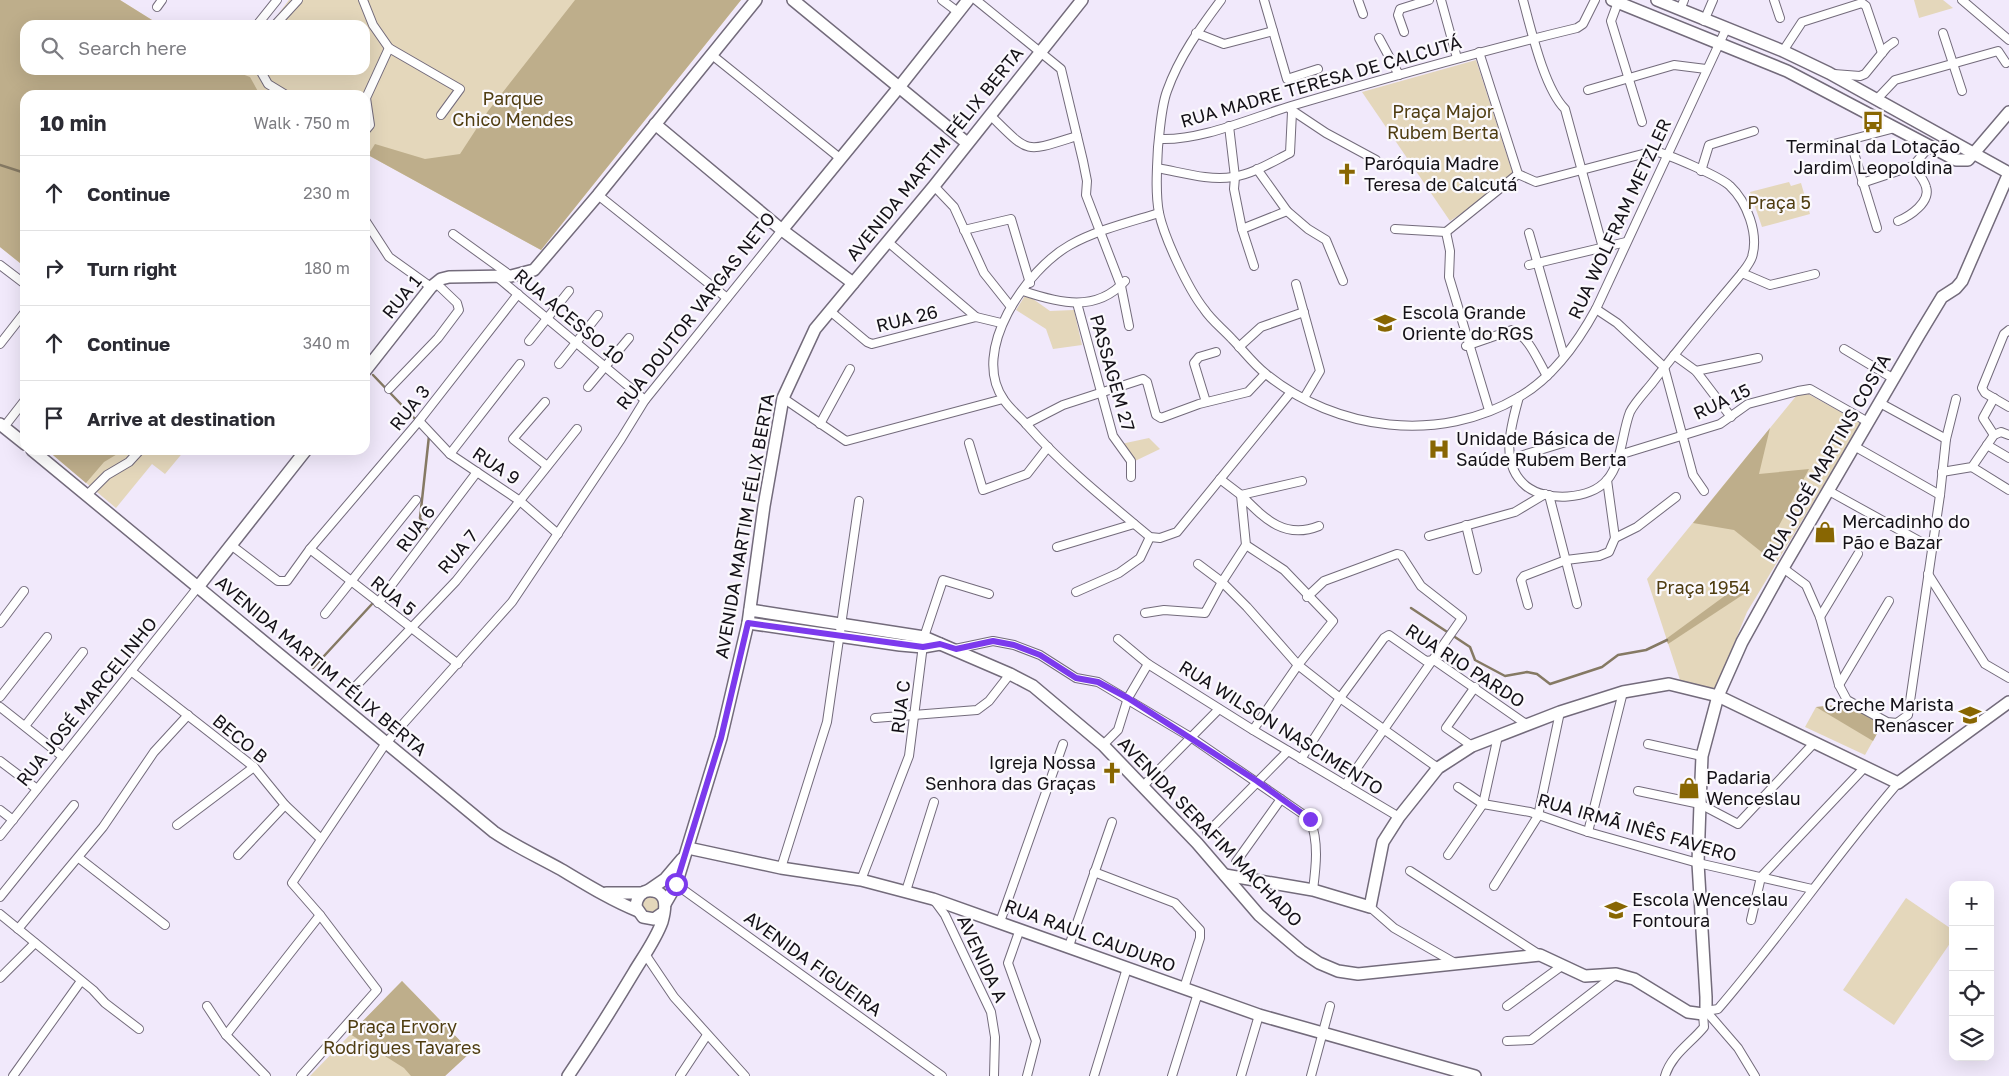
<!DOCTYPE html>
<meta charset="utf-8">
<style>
body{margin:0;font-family:"Golos Text",sans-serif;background:#f7f7f7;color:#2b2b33}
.controls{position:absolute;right:15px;bottom:15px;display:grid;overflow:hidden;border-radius:10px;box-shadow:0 5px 20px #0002}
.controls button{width:45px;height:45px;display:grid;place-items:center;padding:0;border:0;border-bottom:1px solid #e1e1e2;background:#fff;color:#2b2b33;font:25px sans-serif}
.stop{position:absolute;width:15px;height:15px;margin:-11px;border:4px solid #7c3aed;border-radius:50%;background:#fff}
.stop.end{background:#7c3aed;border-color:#fff;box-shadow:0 1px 5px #0008}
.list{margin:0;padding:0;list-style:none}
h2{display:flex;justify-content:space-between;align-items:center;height:65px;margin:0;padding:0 20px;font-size:21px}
h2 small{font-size:16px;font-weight:400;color:#7c7c81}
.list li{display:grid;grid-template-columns:32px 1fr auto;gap:15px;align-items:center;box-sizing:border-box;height:75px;padding:0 20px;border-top:1px solid #e1e1e2}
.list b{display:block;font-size:19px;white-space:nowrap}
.list em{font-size:16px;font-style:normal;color:#7c7c81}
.icon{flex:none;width:28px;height:28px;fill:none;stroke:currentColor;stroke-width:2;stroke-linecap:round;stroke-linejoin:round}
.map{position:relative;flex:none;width:2009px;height:1076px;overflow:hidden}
.search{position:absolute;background:#fff;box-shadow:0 5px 20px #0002;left:20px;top:20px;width:350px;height:55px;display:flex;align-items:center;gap:12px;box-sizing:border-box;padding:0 18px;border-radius:15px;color:#7c7c81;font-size:19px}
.panel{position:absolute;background:#fff;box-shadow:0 5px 20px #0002;left:20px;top:90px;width:350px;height:365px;border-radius:15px}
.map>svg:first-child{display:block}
.green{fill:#e4d7bb}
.forest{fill:#beae8b}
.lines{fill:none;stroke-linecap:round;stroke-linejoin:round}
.stream{stroke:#857963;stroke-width:2.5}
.street-casing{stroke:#736b7b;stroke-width:10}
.secondary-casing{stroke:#736b7b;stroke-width:14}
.street{stroke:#fff;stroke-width:8}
.secondary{stroke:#fff;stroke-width:11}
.route{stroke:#7c3aed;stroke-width:6}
.labels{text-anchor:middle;stroke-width:4.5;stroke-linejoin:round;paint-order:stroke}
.street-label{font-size:18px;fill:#141117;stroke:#fbf9fd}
.park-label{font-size:18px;fill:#4f3d11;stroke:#fbf9fd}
.poi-label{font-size:18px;fill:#141117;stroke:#fbf9fd;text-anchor:start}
</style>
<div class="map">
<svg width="2009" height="1076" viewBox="0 0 2009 1076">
<rect width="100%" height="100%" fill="#f1e9fb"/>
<g class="green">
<polygon points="0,0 120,0 160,25 25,25 25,70 365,70 365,25 270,25 289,0 741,0 541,250 368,155 365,151 365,95 25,95 25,267 0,247"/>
<polygon points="1914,0 1943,0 1953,8 1919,18"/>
<polygon points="1476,60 1514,177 1485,199 1450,221 1362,92"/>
<polygon points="1789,182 1791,186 1801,183 1810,214 1762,227 1750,192"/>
<polygon points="1026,294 1050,311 1074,310 1082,345 1053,349 1046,329 1016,310"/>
<polygon points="1801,390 1861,423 1747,612 1715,690 1680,680 1647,579"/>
<polygon points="1149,438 1160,449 1135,461 1121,444"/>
<polygon points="47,450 185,450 165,474 152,464 116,508"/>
<polygon points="1847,704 1883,723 1865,755 1805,727 1816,707"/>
<circle cx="650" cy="905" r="9"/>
<polygon points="1906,898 1953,930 1953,939 1894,1025 1843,990"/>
<polygon points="402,981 471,1052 445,1076 310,1076"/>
</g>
<g class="forest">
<polygon points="0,0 120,0 160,25 25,25 25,70 231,70 250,77 260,95 25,95 25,267 0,247"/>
<polygon points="575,0 741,0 541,250 368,155 375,144 425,159 460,154 488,111"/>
<polygon points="1770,428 1759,474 1809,469 1764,554 1734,530 1693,523"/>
<polygon points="47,450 124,450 104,462 86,483"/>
<polygon points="1741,584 1747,592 1668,644 1666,639"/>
<polygon points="1847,704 1883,723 1873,741 1816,707"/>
<polygon points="402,981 471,1052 445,1076 411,1076 404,1068 350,1034"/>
</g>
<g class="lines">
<g class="stream">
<polyline points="0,165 25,173"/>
<polyline points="373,375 417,421"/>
<polyline points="429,532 420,518 429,436"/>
<polyline points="1411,608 1470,647 1475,660 1505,676 1527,672 1537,674 1550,684 1602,667 1618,655 1646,650 1667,640"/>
<polyline points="313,668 372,604"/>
</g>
<g class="street-casing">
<g id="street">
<polyline points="363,0 373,25 389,48 460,89 441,115"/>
<polyline points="942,0 958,12"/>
<polyline points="976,0 1061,69 1083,161 1087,181 1086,195 1121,286 1129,326"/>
<path d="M1221,0C1200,28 1179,57 1167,91C1161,107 1160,130 1158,147C1157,168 1155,192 1159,213C1164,237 1188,289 1204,309C1211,320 1223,329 1232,339C1243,350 1253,364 1266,374C1336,431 1440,444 1519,397C1552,378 1578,342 1596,309L1726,29"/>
<polyline points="1264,0 1287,79 1318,69"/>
<polyline points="1358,0 1363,14"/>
<polyline points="1441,0 1457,58"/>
<path d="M1523,0C1531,29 1544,88 1565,109L1603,248"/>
<polyline points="1774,0 1780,18"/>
<polyline points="1962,0 2009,40"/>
<polyline points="1618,2 1611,21 1642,122"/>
<polyline points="157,7 162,0"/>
<polyline points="1680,10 1684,0"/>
<polyline points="1704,21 1713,0"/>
<polyline points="257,25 277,0"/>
<polyline points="275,25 298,0"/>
<polyline points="1404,32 1398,15 1400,9 1429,0"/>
<polyline points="1196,33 1224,44 1273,31"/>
<polyline points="1943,33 1962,91"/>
<polyline points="1379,38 1399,75"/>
<polyline points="1783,51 1802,22 1862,3 1866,6 1882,53"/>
<path d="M1479,52L1518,174L1536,182L1654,151C1668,154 1721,177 1730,186C1747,202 1759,234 1752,257C1750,263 1745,269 1742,273C1712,309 1681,345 1653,382C1646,391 1635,402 1630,412C1622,432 1622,463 1607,480C1590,500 1546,502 1526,486C1499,464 1511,426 1519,397"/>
<polyline points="712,55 841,159"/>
<polyline points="260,70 268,84 286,95"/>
<polyline points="1834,74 1860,76 1865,74 1887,47 1894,42"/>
<polyline points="1588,90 1674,65 1706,69"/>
<polyline points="1877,99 1895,80 1998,51 2006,63"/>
<polyline points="1290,109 1326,133 1376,160"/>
<path d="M990,115C1030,154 1023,153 1077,136"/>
<polyline points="1229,126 1235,177 1234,189 1242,229 1254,266"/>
<polyline points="365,131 370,125 366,98 389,48"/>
<path d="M1159,139C1201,141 1251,118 1291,106C1386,78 1481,51 1577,28L1583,24L1595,0"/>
<polyline points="1850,140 1877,228"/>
<polyline points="1830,145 1895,128"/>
<path d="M1157,168C1181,172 1208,181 1233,177C1253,174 1272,162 1290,153L1292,112"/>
<polyline points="1257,169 1287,211"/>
<polyline points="1701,171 1709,145 1754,131"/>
<polyline points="1862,183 1913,166 1929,147"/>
<polyline points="934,186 954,207 984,273 1011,307"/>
<polyline points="598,195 727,298"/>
<path d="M1159,213C1130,222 1097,230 1070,245C1027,269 969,351 1004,400C1010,409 1020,417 1027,425C1063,466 1108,502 1150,537L1160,538L1177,532L1291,392"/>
<polyline points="365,220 389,257 431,287"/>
<path d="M1898,221C1910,216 1931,202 1926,187C1924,179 1917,172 1913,166"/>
<polyline points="1242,229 1287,211 1308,229 1326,240 1343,281"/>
<polyline points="1395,229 1446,232 1518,174"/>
<polyline points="964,230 1011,219 1030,283"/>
<polyline points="1446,232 1450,251 1449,277 1489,410"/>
<polyline points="1529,233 1564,356"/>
<polyline points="453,234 511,276"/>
<polyline points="888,242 976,317"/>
<polyline points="0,265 25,284"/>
<polyline points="1529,265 1626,242"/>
<polyline points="1742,273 1770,285 1815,274"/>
<polyline points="496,276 645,400"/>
<polyline points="1296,284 1320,371 1304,398"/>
<path d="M1023,291C1059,303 1096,313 1125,281"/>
<polyline points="1077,303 1113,436 1131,461 1131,477"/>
<polyline points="1596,309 1617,323 1664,367 1693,475 1704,491"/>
<polyline points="830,311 867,342 872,344 976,317 1001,323"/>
<polyline points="2009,330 2004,334 1982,388 1985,393 2009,407"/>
<polyline points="529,341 569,291"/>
<polyline points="0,344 25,312"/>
<path d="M1466,346L1512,330C1529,336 1538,361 1547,376"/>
<polyline points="1239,347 1261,327 1304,312"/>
<polyline points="1844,349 1894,379"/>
<polyline points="1674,355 1696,371 1731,417"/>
<polyline points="559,364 598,315"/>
<polyline points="1696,371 1758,358"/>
<polyline points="588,387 629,338"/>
<polyline points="389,389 438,338 459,310 457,303 436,283"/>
<polyline points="783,398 846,441 1003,399"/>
<polyline points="1994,398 1983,418 1994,435"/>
<polyline points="545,402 513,439 547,466"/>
<polyline points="1206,402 1194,363 1199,357 1216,352"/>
<polyline points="1880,403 1946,439"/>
<polyline points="419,421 450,454 520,501 558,534"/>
<polyline points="820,424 850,369"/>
<polyline points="1026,424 1063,405 1143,379 1147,382 1156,415 1161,418 1199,404 1248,392 1265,374"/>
<polyline points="4,427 25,400"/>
<polyline points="969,443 983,490 1027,474 1048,447"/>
<polyline points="1987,445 2009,458"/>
<polyline points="1854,446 1940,495"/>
<polyline points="450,454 520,364"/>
<polyline points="1619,455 1720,424 1748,404 1798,391 1810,389 1868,422"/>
<polyline points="1510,459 1566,442"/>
<polyline points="1972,467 2009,490"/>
<polyline points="1942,472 1972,467 1994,435 2001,432 2009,435"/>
<polyline points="1220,479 1241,495 1246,545 1284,570 1333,621 1298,665 1253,730"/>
<polyline points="1829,491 1932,548"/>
<polyline points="87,495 107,475 129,462 140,450"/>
<path d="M1241,495C1264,518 1284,540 1319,526"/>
<polyline points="1241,495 1302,481"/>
<polyline points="1549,495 1577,604"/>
<polyline points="1466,525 1477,570"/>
<polyline points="1429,536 1515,512 1545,494"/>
<polyline points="1615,538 1637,527 1676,497"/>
<polyline points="231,545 278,581 287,581 310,549 419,421 518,294"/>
<polyline points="1057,547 1134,524"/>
<polyline points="310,549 458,664"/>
<polyline points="1198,564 1222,582 1247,607 1298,665 1340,698 1438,768"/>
<polyline points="1783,568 1806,585 1820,617 1839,685 1847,700 1887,722 1897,723 1908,715 1940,495 1946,439 1956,399"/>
<polyline points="1928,574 1985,664 2009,678"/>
<polyline points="1076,592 1119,573 1140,558 1150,537"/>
<polyline points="1307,597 1324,581 1397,554 1401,555 1421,586 1462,618 1345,785"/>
<polyline points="378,603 477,472"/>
<polyline points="1528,605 1521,580 1524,576 1566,560 1599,556 1609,552 1615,538 1607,480"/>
<polyline points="1145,613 1164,610 1205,613 1222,582 1246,545"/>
<polyline points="325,614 416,500"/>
<polyline points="1820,617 1858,554"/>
<polyline points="0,623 24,591"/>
<polyline points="1118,639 1148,664 1253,730 1399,817"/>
<path d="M955,649L993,641L1014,645L1040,655L1076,678L1098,682L1192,738L1310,819C1319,842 1316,866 1313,890"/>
<polyline points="131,671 254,767 285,805 321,839"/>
<polyline points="1839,685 1889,601"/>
<polyline points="355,687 456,581 577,429"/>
<polyline points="0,697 47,637"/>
<polyline points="0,707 62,756"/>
<polyline points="875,718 977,710 989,701 1010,674"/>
<polyline points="25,726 83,652"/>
<polyline points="1648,744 1702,756"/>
<polyline points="1103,745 1118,730 1128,698 1148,664"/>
<polyline points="1472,746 1446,728 1475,687"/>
<polyline points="1301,759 1340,698 1384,638 1389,635 1426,661 1434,660 1526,724"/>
<polyline points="0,761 37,789"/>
<polyline points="1142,787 1219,709"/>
<polyline points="1458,787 1483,804 1530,812 1588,832 1698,863 1812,889"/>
<polyline points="1638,791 1700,804 1738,824 1815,742"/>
<polyline points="0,810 13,820"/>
<polyline points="177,825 254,767"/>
<polyline points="1588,832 1623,692"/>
<polyline points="1207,833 1288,751"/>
<polyline points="0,836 198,587"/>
<polyline points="238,855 285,805"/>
<polyline points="1448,855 1483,804 1498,736"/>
<polyline points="79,858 165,925"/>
<polyline points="1236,862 1281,799"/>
<polyline points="781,868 827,722 859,501"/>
<polyline points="1410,871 1540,955"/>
<polyline points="1094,872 1175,903 1200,930 1200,938 1184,988"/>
<polyline points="861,880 909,756 924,637 943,580 989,594"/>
<polyline points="674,883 942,1076"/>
<polyline points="1494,886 1538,816 1560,712"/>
<polyline points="906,891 934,802"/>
<polyline points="0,897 74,805"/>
<polyline points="934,900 945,915 991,1012 995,1037 994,1076"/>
<polyline points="1370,907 1394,928 1455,963"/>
<polyline points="0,914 93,990 105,1003 139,1029"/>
<polyline points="1751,920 1761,877 1865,767"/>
<polyline points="1000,922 1063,744"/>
<polyline points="18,929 103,827 154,752 188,715"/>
<polyline points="1020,929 1008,963 1036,1041 1027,1076"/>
<polyline points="1069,946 1112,822"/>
<polyline points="645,954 674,997 745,1076"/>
<polyline points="0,978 35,943"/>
<polyline points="207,1006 226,1035 266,1076"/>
<polyline points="1507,1006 1563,965"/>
<path d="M1706,1011L1718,1009C1781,936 1835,856 1898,783"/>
<polyline points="1706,1011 1738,1048 1755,1076"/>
<polyline points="226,1035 320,915"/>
<polyline points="1507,1041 1531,1040 1615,975"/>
<polyline points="13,1076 81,981"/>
<polyline points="301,1076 377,990 320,915 292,883 386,743 512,602 621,439 645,400 782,230"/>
<polyline points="680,1076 707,1035"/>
<polyline points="1094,1076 1127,968"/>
<polyline points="1172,1076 1198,993"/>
<polyline points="1241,1076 1259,1015"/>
<polyline points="1311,1076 1330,1006"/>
<path d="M1665,1076C1671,1055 1691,1043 1704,1027L1703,1014"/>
</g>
</g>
<g class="secondary-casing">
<g id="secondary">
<polyline points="793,0 967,143"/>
<polyline points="1612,0 1787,71 1956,160 1968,160 2009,112"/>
<polyline points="1657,0 1783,51 1829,73 2009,173"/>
<polyline points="655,124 782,230 853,283"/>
<polyline points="782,230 900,86 968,0"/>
<polyline points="365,371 431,287 441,279 449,277 511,276 534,270 598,195 756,0"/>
<polyline points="0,424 25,444"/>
<path d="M32,450L494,832C516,847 539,857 562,870C587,885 611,900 638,911"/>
<polyline points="198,587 306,450"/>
<polyline points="750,610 924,637 1010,674 1033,686 1103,745 1197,843 1259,915 1301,951 1319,963 1338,971 1358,974 1540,955 1585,976 1616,974 1634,979 1688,1012 1703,1014 1706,1011 1706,997 1698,863 1700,804 1702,756 1718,696 1742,642 1783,568 1919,335 1942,297 1956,288 1962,281 2009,173"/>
<polyline points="748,623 900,645 923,647 940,644"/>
<polyline points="688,848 781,868 861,880 933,899 1259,1015 1475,1076"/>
<polyline points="1225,875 1313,890 1370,907 1383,842 1399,817 1438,768 1472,746 1560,712 1623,692 1669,684 1718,696 1898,783 2009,702"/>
<polyline points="649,890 665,879 682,859"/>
<polyline points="606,893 642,893"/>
<polyline points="665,904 676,885 721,738 748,623 764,506 783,398 815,329 934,186 1082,0"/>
<path d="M568,1076C591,1042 613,1007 634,972C643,957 656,939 662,922C665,911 669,893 653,891C642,889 636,898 636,907L643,917L654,919L664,912"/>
</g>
</g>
<use href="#street" class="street"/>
<use href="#secondary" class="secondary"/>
</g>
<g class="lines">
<polyline class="route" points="676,884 721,738 748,623 923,647 940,644 956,649 993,641 1014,645 1040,655 1076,678 1098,682 1128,698 1257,781 1310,819"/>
</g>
<defs>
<g id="bus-bare" transform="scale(1.725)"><path d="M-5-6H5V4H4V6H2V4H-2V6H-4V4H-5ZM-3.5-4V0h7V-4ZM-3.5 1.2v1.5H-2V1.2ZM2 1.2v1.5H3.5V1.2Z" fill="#886602" stroke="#fbf9fd" stroke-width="2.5" paint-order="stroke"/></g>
<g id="church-bare" transform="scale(1.725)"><path d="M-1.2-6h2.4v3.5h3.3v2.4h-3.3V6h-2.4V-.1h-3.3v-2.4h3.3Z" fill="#886602" stroke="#fbf9fd" stroke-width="2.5" paint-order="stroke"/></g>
<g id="school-bare" transform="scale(1.725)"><path d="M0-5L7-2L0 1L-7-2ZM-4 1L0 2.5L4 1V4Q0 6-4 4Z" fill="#886602" stroke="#fbf9fd" stroke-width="2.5" paint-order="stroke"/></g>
<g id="hospital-bare" transform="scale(1.725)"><path d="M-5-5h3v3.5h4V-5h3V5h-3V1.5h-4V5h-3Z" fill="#886602" stroke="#fbf9fd" stroke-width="2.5" paint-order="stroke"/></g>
<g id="shop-bare" transform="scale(1.725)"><path d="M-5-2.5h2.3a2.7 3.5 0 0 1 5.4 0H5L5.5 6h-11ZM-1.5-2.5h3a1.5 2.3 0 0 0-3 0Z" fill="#886602" stroke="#fbf9fd" stroke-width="2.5" paint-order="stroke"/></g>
</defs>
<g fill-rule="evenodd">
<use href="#bus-bare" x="1873" y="122"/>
<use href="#church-bare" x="1347" y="174"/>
<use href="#school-bare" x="1385" y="323"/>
<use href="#hospital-bare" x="1439" y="449"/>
<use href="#shop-bare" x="1825" y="532"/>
<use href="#school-bare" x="1970" y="715"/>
<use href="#church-bare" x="1112" y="773"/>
<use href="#shop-bare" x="1689" y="788"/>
<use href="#school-bare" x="1616" y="910"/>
</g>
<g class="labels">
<g class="street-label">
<text transform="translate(1321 82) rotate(-16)" y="6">RUA MADRE TERESA DE CALCUTÁ</text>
<text transform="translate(935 154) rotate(-51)" y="6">AVENIDA MARTIM FÉLIX BERTA</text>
<text transform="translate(1620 219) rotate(-65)" y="6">RUA WOLFRAM METZLER</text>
<text transform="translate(402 297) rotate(-51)" y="6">RUA 1</text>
<text transform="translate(696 311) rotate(-52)" y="6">RUA DOUTOR VARGAS NETO</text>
<text transform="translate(569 317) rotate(40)" y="6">RUA ACESSO 10</text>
<text transform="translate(907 319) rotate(-14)" y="6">RUA 26</text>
<text transform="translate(1112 373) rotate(74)" y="6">PASSAGEM 27</text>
<text transform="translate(1722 402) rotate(-25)" y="6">RUA 15</text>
<text transform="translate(410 408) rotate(-51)" y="6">RUA 3</text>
<text transform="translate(1827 458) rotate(-60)" y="6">RUA JOSÉ MARTINS COSTA</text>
<text transform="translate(496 466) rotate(34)" y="6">RUA 9</text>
<text transform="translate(745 526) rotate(-80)" y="6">AVENIDA MARTIM FÉLIX BERTA</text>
<text transform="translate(416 529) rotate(-54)" y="6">RUA 6</text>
<text transform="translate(458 552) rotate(-50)" y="6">RUA 7</text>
<text transform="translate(393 596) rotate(39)" y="6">RUA 5</text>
<text transform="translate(321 666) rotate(40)" y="6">AVENIDA MARTIM FÉLIX BERTA</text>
<text transform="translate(1465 666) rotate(33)" y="6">RUA RIO PARDO</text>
<text transform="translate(87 702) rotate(-51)" y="6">RUA JOSÉ MARCELINHO</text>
<text transform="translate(901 707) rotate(-83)" y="6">RUA C</text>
<text transform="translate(1281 728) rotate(32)" y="6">RUA WILSON NASCIMENTO</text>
<text transform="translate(240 739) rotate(40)" y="6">BECO B</text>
<text transform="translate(1637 828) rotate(16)" y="6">RUA IRMÃ INÊS FAVERO</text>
<text transform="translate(1210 832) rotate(46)" y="6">AVENIDA SERAFIM MACHADO</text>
<text transform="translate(1090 936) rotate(20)" y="6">RUA RAUL CAUDURO</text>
<text transform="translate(982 959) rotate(65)" y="6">AVENIDA A</text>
<text transform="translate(813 964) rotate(36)" y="6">AVENIDA FIGUEIRA</text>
</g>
<g class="park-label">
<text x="513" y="105">Parque<tspan x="513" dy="21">Chico Mendes</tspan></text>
<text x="1443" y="118">Praça Major<tspan x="1443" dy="21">Rubem Berta</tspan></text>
<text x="1779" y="209">Praça 5</text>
<text x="1703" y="594">Praça 1954</text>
<text x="402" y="1033">Praça Ervory<tspan x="402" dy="21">Rodrigues Tavares</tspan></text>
</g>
<g class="poi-label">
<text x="1873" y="153" text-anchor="middle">Terminal da Lotação<tspan x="1873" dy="21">Jardim Leopoldina</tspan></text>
<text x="1364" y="170">Paróquia Madre<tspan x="1364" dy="21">Teresa de Calcutá</tspan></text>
<text x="1402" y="319">Escola Grande<tspan x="1402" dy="21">Oriente do RGS</tspan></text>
<text x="1456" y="445">Unidade Básica de<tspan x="1456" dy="21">Saúde Rubem Berta</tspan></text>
<text x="1842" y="528">Mercadinho do<tspan x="1842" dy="21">Pão e Bazar</tspan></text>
<text x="1954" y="711" text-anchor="end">Creche Marista<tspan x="1954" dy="21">Renascer</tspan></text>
<text x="1096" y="769" text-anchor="end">Igreja Nossa<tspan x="1096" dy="21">Senhora das Graças</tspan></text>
<text x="1706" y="784">Padaria<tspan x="1706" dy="21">Wenceslau</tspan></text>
<text x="1632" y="906">Escola Wenceslau<tspan x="1632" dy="21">Fontoura</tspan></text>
</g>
</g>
</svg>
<div class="controls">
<button>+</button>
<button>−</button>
<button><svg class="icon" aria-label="locate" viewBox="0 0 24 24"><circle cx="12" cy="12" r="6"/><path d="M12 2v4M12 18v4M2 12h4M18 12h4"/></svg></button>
<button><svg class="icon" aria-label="layers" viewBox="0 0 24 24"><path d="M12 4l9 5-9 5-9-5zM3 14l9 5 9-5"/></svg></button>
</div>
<div class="stop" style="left:676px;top:884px"></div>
<div class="stop end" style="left:1310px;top:819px"></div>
<div class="search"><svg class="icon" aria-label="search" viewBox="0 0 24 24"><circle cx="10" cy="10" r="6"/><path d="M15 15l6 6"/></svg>Search here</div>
<section class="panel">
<h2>10 min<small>Walk · 750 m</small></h2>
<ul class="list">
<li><svg class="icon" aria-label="ahead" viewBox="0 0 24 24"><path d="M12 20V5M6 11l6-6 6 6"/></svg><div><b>Continue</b></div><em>230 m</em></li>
<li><svg class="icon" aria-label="right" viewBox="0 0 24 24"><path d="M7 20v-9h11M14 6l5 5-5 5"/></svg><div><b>Turn right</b></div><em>180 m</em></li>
<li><svg class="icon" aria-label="ahead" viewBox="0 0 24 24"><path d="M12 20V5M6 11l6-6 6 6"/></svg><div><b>Continue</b></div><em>340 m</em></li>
<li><svg class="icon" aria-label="arrive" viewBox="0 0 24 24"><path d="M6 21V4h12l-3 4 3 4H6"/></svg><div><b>Arrive at destination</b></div></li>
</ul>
</section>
</div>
